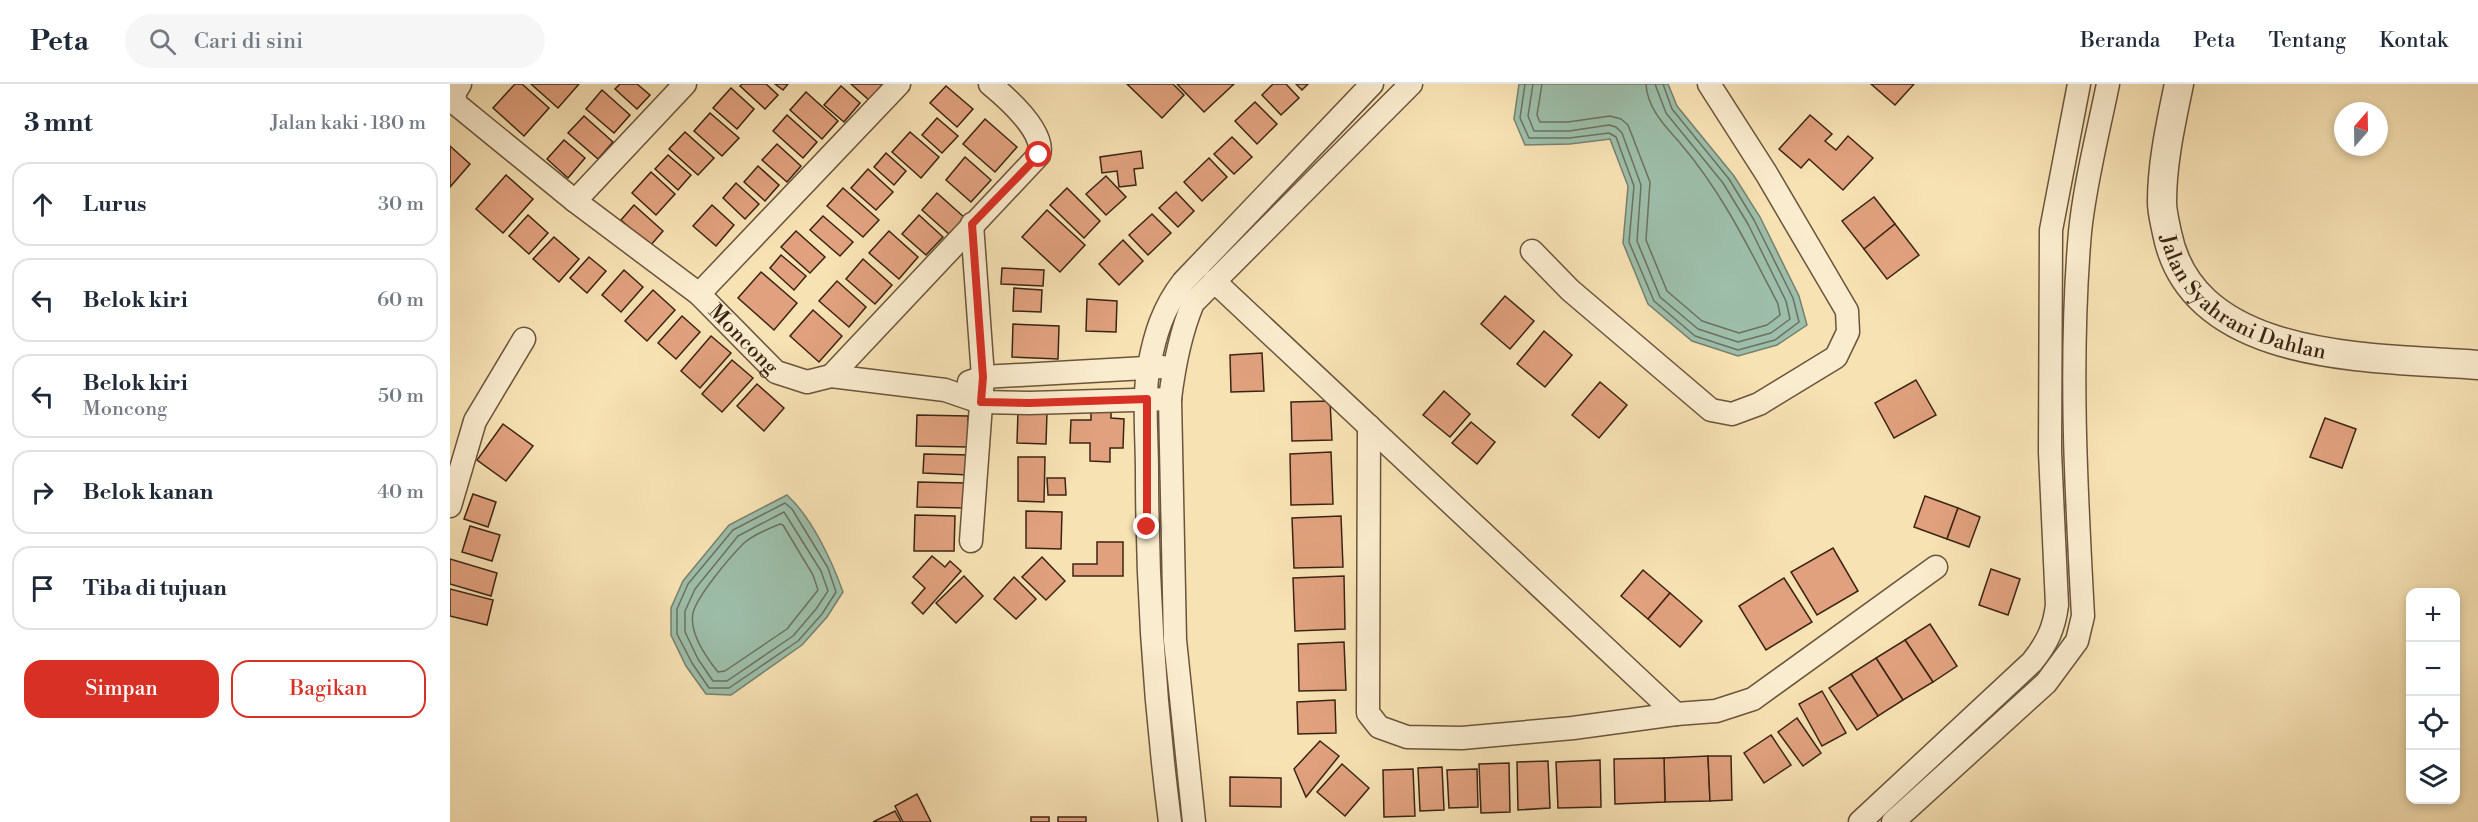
<!DOCTYPE html>
<html lang="id">
<meta charset="utf-8">
<style>
body{margin:0;font-family:"Libre Bodoni",serif;background:#f6f6f7;color:#1f2937}
.controls{position:absolute;right:18px;bottom:18px;display:grid;overflow:hidden;border-radius:12px;box-shadow:0 3px 9px #0003}
.controls button{width:54px;height:54px;display:grid;place-items:center;padding:0;border:0;border-bottom:2px solid #e0e1e3;background:#fff;color:#1f2937;font:30px sans-serif}
.compass{position:absolute;left:1884px;top:18px;width:54px;height:54px;border-radius:50%;background:#fff;box-shadow:0 3px 9px #0003;rotate:20deg}
.stop{position:absolute;width:18px;height:18px;margin:-14px;border:4px solid #d93025;border-radius:50%;background:#fff}
.stop.end{background:#d93025;border-color:#fff;box-shadow:0 2px 6px #0008}
.list{margin:0;padding:0;list-style:none}
h2{display:flex;justify-content:space-between;align-items:center;height:78px;margin:0;padding:0 24px;font-size:26px}
h2 small{font-size:20px;font-weight:400;color:#747a83}
.list li{display:grid;grid-template-columns:39px 1fr auto;gap:18px;align-items:center;box-sizing:border-box;height:84px;margin:0 12px 12px;padding:0 12px;border:2px solid #e0e1e3;border-radius:18px}
.list b{display:block;font-size:22px;white-space:nowrap}
.list p{margin:0;font-size:20px;white-space:nowrap;color:#747a83}
.list em{font-size:20px;font-style:normal;color:#747a83}
.actions{display:flex;gap:12px;padding:18px 24px}
.actions a{flex:1;padding:14px 0;border:2px solid #d93025;border-radius:18px;text-align:center;font-size:21px;color:#d93025}
.actions .main{background:#d93025;color:#fff}
.icon{flex:none;width:33px;height:33px;fill:none;stroke:currentColor;stroke-width:2;stroke-linecap:round;stroke-linejoin:round}
.map{position:relative;flex:none;width:2028px;height:738px;overflow:hidden}
header{display:flex;align-items:center;gap:36px;box-sizing:border-box;height:84px;padding:0 30px;background:#fff;border-bottom:2px solid #e0e1e3}
header strong{font-size:28px}
nav{display:flex;gap:33px;margin-inline-start:auto;font-size:21px}
.search{width:420px;height:54px;background:#f6f6f7;display:flex;align-items:center;gap:15px;box-sizing:border-box;padding:0 21px;border-radius:33px;color:#747a83;font-size:22px}
main{display:flex}
aside{flex:1;background:#fff}
.map>svg:first-child{display:block}
.water{fill:#9dbeaa;stroke:#76806e;stroke-width:1.5}
.lines{fill:none;stroke-linecap:round;stroke-linejoin:round}
.shore{stroke:#6c715f;stroke-width:1.5}
.building{fill:#e1a17e;stroke:#3c2414;stroke-width:1.5}
.minor-casing{stroke:#6b543c;stroke-width:25}
.tertiary-casing{stroke:#6b543c;stroke-width:31}
.minor{stroke:#faecce;stroke-width:22}
.tertiary{stroke:#faecce;stroke-width:28}
.route{stroke:#d93025;stroke-width:8}
.labels{text-anchor:middle;stroke-width:4.5;stroke-linejoin:round;paint-order:stroke}
.street-label{font-size:21px;fill:#3c2414;stroke:#faecce}
</style>
<header>
<strong>Peta</strong>
<div class="search"><svg class="icon" aria-label="search" viewBox="0 0 24 24"><circle cx="10" cy="10" r="6"/><path d="M15 15l6 6"/></svg>Cari di sini</div>
<nav><a>Beranda</a><a>Peta</a><a>Tentang</a><a>Kontak</a></nav>
</header>
<main>
<aside>
<h2>3 mnt<small>Jalan kaki · 180 m</small></h2>
<ul class="list">
<li><svg class="icon" aria-label="ahead" viewBox="0 0 24 24"><path d="M12 20V5M6 11l6-6 6 6"/></svg><div><b>Lurus</b></div><em>30 m</em></li>
<li><svg class="icon" aria-label="left" viewBox="0 0 24 24"><path d="M17 20v-9H6M10 6l-5 5 5 5"/></svg><div><b>Belok kiri</b></div><em>60 m</em></li>
<li><svg class="icon" aria-label="left" viewBox="0 0 24 24"><path d="M17 20v-9H6M10 6l-5 5 5 5"/></svg><div><b>Belok kiri</b><p>Moncong</p></div><em>50 m</em></li>
<li><svg class="icon" aria-label="right" viewBox="0 0 24 24"><path d="M7 20v-9h11M14 6l5 5-5 5"/></svg><div><b>Belok kanan</b></div><em>40 m</em></li>
<li><svg class="icon" aria-label="arrive" viewBox="0 0 24 24"><path d="M6 21V4h12l-3 4 3 4H6"/></svg><div><b>Tiba di tujuan</b></div></li>
</ul>
<div class="actions"><a class="main">Simpan</a><a>Bagikan</a></div>
</aside>
<div class="map">
<svg width="2028" height="738" viewBox="0 0 2028 738">
<rect width="100%" height="100%" fill="#f7e2b4"/>
<filter id="stains"><feTurbulence type="fractalNoise" baseFrequency=".00333" numOctaves="4"/><feColorMatrix values="0 0 0 0 .2 0 0 0 0 .09 0 0 0 0 .02 0 0 0 .5 -.17"/></filter>
<radialGradient id="worn" r=".72"><stop offset=".6" stop-color="#630" stop-opacity="0"/><stop offset="1" stop-color="#630" stop-opacity=".3"/></radialGradient>
<g class="water">
<polygon points="1069,0 1218,0 1227,22 1284,92 1310,133 1349,212 1357,241 1327,261 1288,272 1242,257 1198,220 1173,159 1178,102 1160,55 1120,60 1075,61 1064,35"/>
<path d="M337,411C362,434 382,477 393,508L377,533L352,561L281,611L256,610L236,582L221,551V524L233,497L279,441Z"/>
</g>
<g class="lines">
<g class="shore">
<polyline points="1075,0 1070,34 1079,54 1119,54 1159,49 1166,53 1184,102 1179,158 1204,217 1245,252 1288,266 1325,256 1349,238 1343,214 1304,136 1279,95 1222,25 1213,0"/>
<polyline points="1083,0 1078,32 1084,47 1119,47 1159,41 1166,43 1172,49 1191,101 1187,157 1210,213 1248,245 1288,258 1321,249 1340,235 1336,217 1298,140 1273,99 1216,29 1205,0"/>
<path d="M1092,0L1087,31L1090,38H1118L1160,32L1171,35L1178,41L1200,98L1196,156L1217,207L1252,237L1289,249L1317,241L1330,231L1328,220C1299,164 1272,108 1230,59C1215,42 1197,24 1196,0"/>
<polygon points="335,419 342,425 378,484 386,508 372,530 348,557 279,604 259,604 242,579 227,550 227,525 238,500 283,446"/>
<polygon points="334,428 371,487 378,507 366,525 343,552 277,597 263,597 248,575 235,548 235,527 245,505 288,452"/>
<path d="M330,440L333,441L363,491L368,506L337,545L275,587L268,588C256,573 239,548 243,529C247,512 280,473 293,460C302,451 318,445 330,440Z"/>
</g>
</g>
<g class="building">
<polygon points="65,0 72,0 99,24 74,52 43,24"/>
<polygon points="81,0 129,0 108,24"/>
<polygon points="170,0 187,0 200,11 187,25 165,5"/>
<polygon points="292,0 316,0 328,11 315,25 290,2"/>
<polygon points="325,0 338,0 333,6"/>
<polygon points="401,0 433,0 419,16"/>
<polygon points="677,0 723,0 734,11 712,34"/>
<polygon points="727,0 784,0 754,28"/>
<polygon points="823,0 836,0 849,14 831,31 812,11"/>
<polygon points="846,0 858,0 852,6"/>
<polygon points="1421,0 1464,0 1445,21"/>
<polygon points="391,2 410,19 394,38 374,21"/>
<polygon points="496,2 523,25 507,43 480,19"/>
<polygon points="281,4 304,25 287,45 263,24"/>
<polygon points="152,6 180,31 164,49 136,25"/>
<polygon points="356,8 388,37 372,55 340,26"/>
<polygon points="805,18 827,40 807,60 785,37"/>
<polygon points="260,29 289,54 272,72 244,47"/>
<polygon points="337,31 367,58 353,74 323,47"/>
<polygon points="1360,31 1382,50 1375,57 1386,66 1398,52 1423,74 1393,106 1359,75 1351,84 1329,65"/>
<polygon points="134,32 163,58 148,75 118,49"/>
<polygon points="487,34 508,52 492,69 472,51"/>
<polygon points="535,35 567,63 545,88 513,60"/>
<polygon points="235,48 264,74 248,91 219,65"/>
<polygon points="460,48 489,73 471,94 442,68"/>
<polygon points="782,53 802,73 784,90 764,70"/>
<polygon points="114,56 135,74 118,94 97,75"/>
<polygon points="327,60 351,82 337,98 312,76"/>
<polygon points="0,62 20,80 0,103"/>
<polygon points="691,67 693,84 684,85 686,101 669,103 667,87 652,89 650,73"/>
<polygon points="436,69 456,87 444,101 424,83"/>
<polygon points="218,71 241,91 228,106 205,85"/>
<polygon points="515,73 541,96 521,118 496,96"/>
<polygon points="759,74 777,93 752,117 734,98"/>
<polygon points="308,82 329,101 315,117 294,98"/>
<polygon points="418,85 443,108 426,126 401,104"/>
<polygon points="201,88 225,110 206,131 182,109"/>
<polygon points="56,91 83,115 53,149 26,125"/>
<polygon points="656,92 676,113 656,131 636,110"/>
<polygon points="286,99 309,120 295,135 273,114"/>
<polygon points="393,104 429,136 413,153 377,122"/>
<polygon points="617,104 650,137 634,154 600,121"/>
<polygon points="726,108 744,127 728,143 709,124"/>
<polygon points="487,109 515,134 500,151 472,126"/>
<polygon points="1424,113 1445,140 1414,165 1392,137"/>
<polygon points="184,121 213,147 200,162 171,136"/>
<polygon points="262,121 284,141 266,162 243,142"/>
<polygon points="597,126 635,161 610,188 572,153"/>
<polygon points="702,130 721,149 698,171 679,151"/>
<polygon points="78,131 98,149 79,170 59,152"/>
<polygon points="469,131 493,153 476,171 452,150"/>
<polygon points="373,132 403,158 390,172 360,146"/>
<polygon points="1445,140 1469,171 1437,195 1414,165"/>
<polygon points="346,147 375,173 360,189 331,163"/>
<polygon points="439,147 468,173 449,195 419,169"/>
<polygon points="104,153 129,175 109,198 83,175"/>
<polygon points="673,156 693,177 669,201 649,180"/>
<polygon points="331,171 356,192 344,206 320,184"/>
<polygon points="139,173 156,187 137,209 120,194"/>
<polygon points="413,175 442,201 425,220 396,195"/>
<polygon points="552,184 594,186 593,202 551,200"/>
<polygon points="174,186 193,203 171,228 152,211"/>
<polygon points="311,188 347,219 324,246 288,214"/>
<polygon points="387,197 416,223 399,243 369,217"/>
<polygon points="564,204 592,206 591,228 563,227"/>
<polygon points="203,206 225,226 197,257 175,237"/>
<polygon points="1055,212 1084,237 1060,265 1031,240"/>
<polygon points="637,215 667,217 666,248 636,247"/>
<polygon points="363,226 392,252 369,278 340,252"/>
<polygon points="232,232 250,248 226,275 208,259"/>
<polygon points="563,240 609,242 608,275 562,273"/>
<polygon points="1094,247 1122,271 1095,303 1067,280"/>
<polygon points="261,252 281,269 250,304 231,287"/>
<polygon points="812,269 814,307 781,308 780,271"/>
<polygon points="282,276 303,294 272,328 252,310"/>
<polygon points="1466,296 1486,331 1444,354 1425,319"/>
<polygon points="1150,298 1177,321 1149,354 1122,331"/>
<polygon points="307,300 334,324 314,347 287,322"/>
<polygon points="994,307 1020,330 1000,353 973,331"/>
<polygon points="880,317 882,356 842,357 841,318"/>
<polygon points="641,326 661,326 661,334 674,335 673,364 660,364 660,378 640,377 640,359 620,359 621,336 641,336"/>
<polygon points="568,327 597,328 596,360 567,359"/>
<polygon points="467,331 518,332 518,363 466,362"/>
<polygon points="1875,334 1906,345 1892,384 1860,373"/>
<polygon points="1021,338 1045,358 1027,380 1002,359"/>
<polygon points="53,340 83,362 56,397 27,376"/>
<polygon points="881,368 883,420 841,421 840,370"/>
<polygon points="474,370 520,371 520,391 473,389"/>
<polygon points="568,373 595,373 594,418 568,417"/>
<polygon points="597,394 615,394 616,411 598,411"/>
<polygon points="468,398 516,399 515,424 467,423"/>
<polygon points="23,410 46,418 38,443 14,435"/>
<polygon points="1475,412 1508,424 1497,455 1464,443"/>
<polygon points="1508,424 1530,433 1519,463 1497,455"/>
<polygon points="576,427 612,428 611,465 576,464"/>
<polygon points="465,431 505,432 504,467 464,467"/>
<polygon points="891,432 893,483 844,484 842,434"/>
<polygon points="20,442 50,451 42,477 12,468"/>
<polygon points="647,458 673,458 673,492 623,492 623,480 647,480"/>
<polygon points="1383,464 1408,507 1367,531 1341,488"/>
<polygon points="482,472 495,483 500,477 511,487 473,530 462,519 475,504 463,493"/>
<polygon points="592,473 615,497 596,516 572,493"/>
<polygon points="0,475 47,489 41,512 0,500"/>
<polygon points="1541,485 1570,495 1558,531 1529,521"/>
<polygon points="1193,486 1220,509 1198,535 1171,512"/>
<polygon points="514,492 533,512 506,539 486,519"/>
<polygon points="894,492 895,545 845,547 843,494"/>
<polygon points="564,493 586,515 566,535 544,515"/>
<polygon points="1334,494 1362,538 1316,566 1289,522"/>
<polygon points="0,505 43,516 37,541 0,532"/>
<polygon points="1220,509 1252,537 1230,563 1198,535"/>
<polygon points="1480,540 1507,582 1483,598 1455,556"/>
<polygon points="1455,556 1483,598 1453,616 1426,574"/>
<polygon points="894,558 896,606 849,607 848,560"/>
<polygon points="1426,574 1453,616 1428,632 1401,590"/>
<polygon points="1401,590 1428,632 1407,646 1379,604"/>
<polygon points="1372,607 1396,649 1372,662 1349,620"/>
<polygon points="885,616 886,649 848,650 847,618"/>
<polygon points="1347,634 1371,669 1353,682 1328,648"/>
<polygon points="1321,651 1341,681 1314,699 1294,669"/>
<polygon points="870,657 889,672 856,713 844,685"/>
<polygon points="1258,672 1260,717 1215,718 1214,674"/>
<polygon points="1258,672 1281,672 1282,716 1260,717"/>
<polygon points="1214,674 1215,718 1165,720 1164,675"/>
<polygon points="1150,676 1151,723 1108,724 1106,678"/>
<polygon points="1098,677 1100,724 1068,726 1067,678"/>
<polygon points="1059,679 1060,728 1031,729 1029,680"/>
<polygon points="892,680 919,704 895,732 867,708"/>
<polygon points="992,683 994,726 970,727 968,684"/>
<polygon points="963,685 965,732 934,733 933,686"/>
<polygon points="1027,685 1028,723 999,724 997,686"/>
<polygon points="780,693 831,694 831,723 780,722"/>
<polygon points="467,710 481,738 453,738 445,722"/>
<polygon points="445,727 451,738 423,738"/>
<rect x="581" y="733" width="18" height="5"/>
<rect x="608" y="733" width="28" height="5"/>
</g>
<g class="lines">
<g class="minor-casing">
<g id="minor">
<path id="s1" d="M10,0L4,10L6,20L125,117L249,210L326,288L357,298L381,292L495,306L530,318L579,319L720,315"/>
<polyline points="125,117 235,0"/>
<polyline points="1082,167 1120,206 1261,326 1282,330 1309,320 1386,273 1398,248 1397,227 1316,89 1259,0"/>
<polyline points="764,197 1226,630 1266,627 1303,615 1486,483"/>
<polyline points="249,210 449,0"/>
<path d="M381,292L589,71C596,48 557,14 540,0"/>
<polyline points="519,298 533,293 713,283"/>
<polyline points="919,342 918,629 929,643 957,653 1012,654 1123,644 1226,630"/>
<polyline points="0,422 25,337 74,255"/>
<polyline points="521,457 533,293 522,140"/>
<path d="M720,738C705,621 697,505 697,387C697,356 693,310 699,282C705,250 713,224 733,198L922,0"/>
<path d="M744,738L725,556L720,315C724,282 730,250 743,219L961,0"/>
<path d="M1410,738L1582,578C1597,559 1604,545 1607,521L1600,368L1601,146L1629,0"/>
<path d="M1443,738L1596,599L1627,557L1633,532C1626,404 1619,276 1630,148C1635,99 1648,49 1658,0"/>
</g>
</g>
<g class="tertiary-casing">
<g id="tertiary">
<path id="s2" d="M1729,0C1721,39 1712,78 1712,118C1712,128 1715,139 1717,149C1743,280 1925,273 2028,281"/>
</g>
</g>
<use href="#minor" class="minor"/>
<use href="#tertiary" class="tertiary"/>
</g>
<g class="lines">
<polyline class="route" points="589,71 522,140 533,293 531,318 579,319 697,315 697,443"/>
</g>
<g class="labels">
<g class="street-label">
<text dy="7" stroke="none"><textPath href="#s2" startOffset="258">Jalan Syahrani Dahlan</textPath></text>
<text dy="7" stroke="none"><textPath href="#s1" startOffset="394">Moncong</textPath></text>
</g>
</g>
<rect width="100%" height="100%" filter="url(#stains)"/>
<rect width="100%" height="100%" fill="url(#worn)"/>
</svg>
<div class="controls">
<button>+</button>
<button>−</button>
<button><svg class="icon" aria-label="locate" viewBox="0 0 24 24"><circle cx="12" cy="12" r="6"/><path d="M12 2v4M12 18v4M2 12h4M18 12h4"/></svg></button>
<button><svg class="icon" aria-label="layers" viewBox="0 0 24 24"><path d="M12 4l9 5-9 5-9-5zM3 14l9 5 9-5"/></svg></button>
</div>
<svg class="compass" viewBox="-18 -18 36 36"><path d="M0-13l5 13h-10z" fill="#e53935"/><path d="M0 13l5-13h-10z" fill="#747a83"/></svg>
<div class="stop" style="left:589px;top:71px"></div>
<div class="stop end" style="left:697px;top:443px"></div>
</div>
</main>
